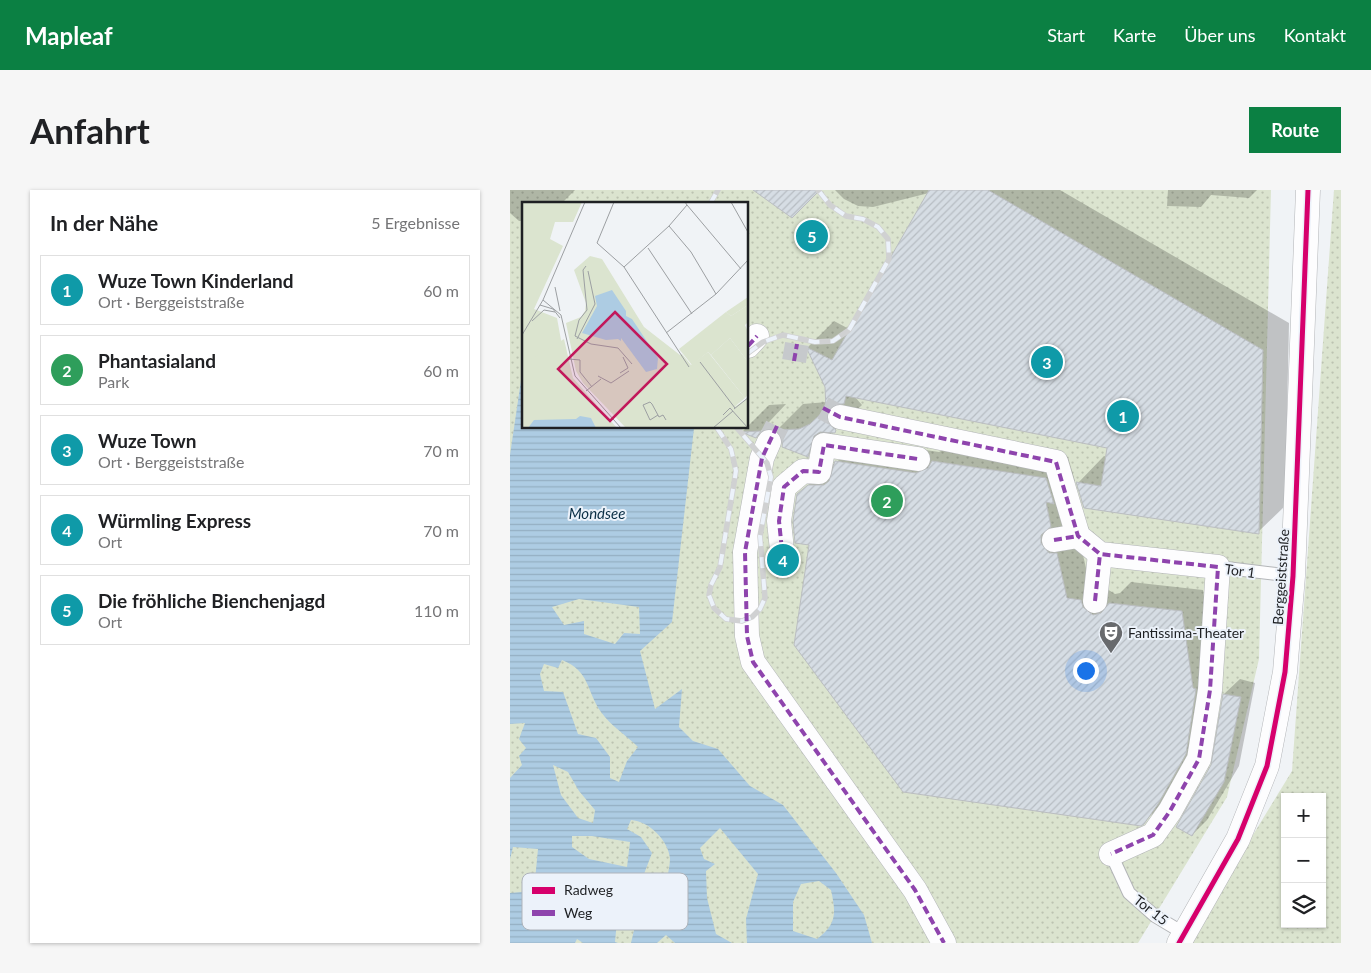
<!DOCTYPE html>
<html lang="de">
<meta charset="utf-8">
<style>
body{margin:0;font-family:Lato,sans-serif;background:#f6f6f6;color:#202124}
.controls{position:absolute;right:15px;bottom:15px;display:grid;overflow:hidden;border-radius:0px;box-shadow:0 1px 4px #0004}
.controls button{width:45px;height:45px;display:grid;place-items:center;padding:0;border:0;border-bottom:1px solid #e0e0e0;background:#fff;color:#202124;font:25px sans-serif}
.you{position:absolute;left:575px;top:480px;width:18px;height:18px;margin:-12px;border:4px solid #fff;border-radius:50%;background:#1a73e8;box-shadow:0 0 0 8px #1a73e833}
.badge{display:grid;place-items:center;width:32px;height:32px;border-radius:50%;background:#0b8043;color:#fff;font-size:16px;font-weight:700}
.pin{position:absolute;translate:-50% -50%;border:2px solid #fff;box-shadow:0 1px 5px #0006}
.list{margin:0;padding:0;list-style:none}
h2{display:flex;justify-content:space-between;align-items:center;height:65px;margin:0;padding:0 20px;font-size:21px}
h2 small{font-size:16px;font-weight:400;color:#757577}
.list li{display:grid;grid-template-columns:32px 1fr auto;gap:15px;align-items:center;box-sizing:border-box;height:70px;margin:0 10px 10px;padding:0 10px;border:1px solid #e0e0e0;border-radius:0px}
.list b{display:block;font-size:19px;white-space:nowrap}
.list p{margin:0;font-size:16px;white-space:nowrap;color:#757577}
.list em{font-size:16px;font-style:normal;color:#757577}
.icon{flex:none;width:28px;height:28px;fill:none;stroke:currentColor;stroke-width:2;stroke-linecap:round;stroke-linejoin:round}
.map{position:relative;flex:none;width:831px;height:753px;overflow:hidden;border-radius:0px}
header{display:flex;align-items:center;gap:30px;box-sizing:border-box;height:70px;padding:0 25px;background:#0b8043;color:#fff}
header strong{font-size:24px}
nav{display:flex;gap:28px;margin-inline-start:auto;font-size:18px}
.intro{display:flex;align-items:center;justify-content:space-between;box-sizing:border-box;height:120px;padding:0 30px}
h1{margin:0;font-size:35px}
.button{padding:12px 22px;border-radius:0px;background:#0b8043;color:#fff;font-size:18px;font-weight:700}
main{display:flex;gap:30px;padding:0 30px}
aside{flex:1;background:#fff;border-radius:0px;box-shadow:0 1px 4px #0004}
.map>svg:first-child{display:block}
.park{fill:url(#park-dots);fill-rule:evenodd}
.water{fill:url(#water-rules);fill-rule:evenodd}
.shadow{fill:#0003}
.building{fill:url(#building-hatch);stroke:#bbbec1}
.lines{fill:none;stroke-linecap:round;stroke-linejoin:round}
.street-tunnel{stroke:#c6c9cc;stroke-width:24;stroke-dasharray:24 12;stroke-linecap:butt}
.lane-casing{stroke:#b3b5b8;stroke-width:14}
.street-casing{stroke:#b3b5b8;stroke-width:25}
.lane{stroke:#fdfdfe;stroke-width:12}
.street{stroke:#fdfdfe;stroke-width:24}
.rail-casing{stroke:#d0d1d2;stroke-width:5.5}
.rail{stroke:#ecf2fa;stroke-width:4;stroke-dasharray:11;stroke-linecap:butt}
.quiet{stroke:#8e44ad;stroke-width:4;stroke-dasharray:8 4;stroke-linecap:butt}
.cycleway-casing{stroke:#ecf2fa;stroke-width:8}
.cycleway{stroke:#d6006c;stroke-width:5}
.labels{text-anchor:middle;stroke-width:4;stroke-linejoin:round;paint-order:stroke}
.street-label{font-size:14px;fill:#1e2023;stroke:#ecf2fa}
.poi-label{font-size:14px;fill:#1e2023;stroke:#ecf2fa;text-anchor:start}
.water-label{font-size:15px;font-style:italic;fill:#0a2e45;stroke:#ecf2fa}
.inset-road{fill:none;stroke:#9c9fa2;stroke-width:1}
.view{fill:#c2185b;fill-opacity:0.15;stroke:#c2185b;stroke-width:2.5}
.inset-edge{fill:none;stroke:#1e2023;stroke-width:2.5}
.key{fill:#ecf2fa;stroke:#aeb3ba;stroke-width:1}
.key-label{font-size:14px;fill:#1e2023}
</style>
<header>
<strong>Mapleaf</strong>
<nav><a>Start</a><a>Karte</a><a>Über uns</a><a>Kontakt</a></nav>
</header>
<div class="intro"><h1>Anfahrt</h1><a class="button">Route</a></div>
<main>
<aside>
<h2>In der Nähe<small>5 Ergebnisse</small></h2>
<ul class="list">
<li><span class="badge" style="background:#0f9aa8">1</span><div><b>Wuze Town Kinderland</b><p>Ort · Berggeiststraße</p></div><em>60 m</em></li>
<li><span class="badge" style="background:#2e9e5b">2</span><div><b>Phantasialand</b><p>Park</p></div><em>60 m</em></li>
<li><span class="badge" style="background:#0f9aa8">3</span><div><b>Wuze Town</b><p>Ort · Berggeiststraße</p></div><em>70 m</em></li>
<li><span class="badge" style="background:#0f9aa8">4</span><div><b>Würmling Express</b><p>Ort</p></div><em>70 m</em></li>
<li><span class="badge" style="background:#0f9aa8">5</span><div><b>Die fröhliche Bienchenjagd</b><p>Ort</p></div><em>110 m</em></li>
</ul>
</aside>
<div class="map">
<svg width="831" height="753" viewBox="0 0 831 753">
<defs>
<pattern id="park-dots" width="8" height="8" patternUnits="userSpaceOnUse" patternTransform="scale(1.25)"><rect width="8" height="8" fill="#dbe4cf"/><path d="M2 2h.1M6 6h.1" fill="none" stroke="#bcc3b1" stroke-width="1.8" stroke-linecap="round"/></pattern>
<pattern id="water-rules" width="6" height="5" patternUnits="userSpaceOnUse" patternTransform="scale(1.25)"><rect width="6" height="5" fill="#adcce3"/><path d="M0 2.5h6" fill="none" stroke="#94afc2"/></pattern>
<pattern id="building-hatch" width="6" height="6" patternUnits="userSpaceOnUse" patternTransform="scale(1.25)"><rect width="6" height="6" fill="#d6dde4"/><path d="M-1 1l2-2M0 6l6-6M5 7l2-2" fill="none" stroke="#b7bdc3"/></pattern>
</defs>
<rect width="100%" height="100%" fill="#f0f3f6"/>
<g class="park">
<path d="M0,0H761L749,469L717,607L628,753H0ZM14,14H238V238H14Z"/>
<path d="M824,0H831V753H677L782,581ZM775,607H812V734H775Z"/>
</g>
<path class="water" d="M14,170V238H184L162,432L130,461L145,519L172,499L169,537L183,551L208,559L240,596L273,615L326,683L354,725L362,753H237L236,729L248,684L210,638L190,658L194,669L205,674L196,681L197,708L206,744L222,753H165L156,745L147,753H121L125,736L107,731L105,752L108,753H73L67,749L65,753H0V703L24,701L28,659L3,657L0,669V588L12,575L9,566L16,558L9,549L15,533L0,534V265ZM69,409L129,417L130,444L114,443L105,454L74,444V431L54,435L42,417ZM52,470C80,481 76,500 91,522C100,535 117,546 128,557L117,571L109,592L100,588V567L86,548L68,544L53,502L34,501L30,484L34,474L48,478ZM43,575L58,582L69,601L85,620L83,633L68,628L51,605ZM121,630C139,631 159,651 160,669C160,675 158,683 157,689L142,692L134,684L142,663L131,647L117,639ZM62,646H82L120,652L117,677L79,669L62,657ZM309,691L321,700C326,723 327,734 307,749L283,741V712L291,694ZM89,698L96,714L74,723L68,709Z"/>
<g class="shadow">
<polygon points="0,0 65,0 51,14 14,14 14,31 9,31 0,23"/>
<polygon points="325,0 550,0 779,133 775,316 748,342 568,293 594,266 597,267 599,257 345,207 352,215 298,265 274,250 267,240 293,214 317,212 316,197 298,157 324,131 341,140 419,3 363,17 348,16 334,9"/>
<polygon points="658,0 747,0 739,8 701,5 691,17 657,16"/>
<polygon points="276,214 246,246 233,241 259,215"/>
<polygon points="348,250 429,262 435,259 444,250 558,267 565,291 558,298 578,387 605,404 610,403 621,392 693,400 704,477 697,542 655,611 633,633 300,354 288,305 320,274 325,274"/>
<polygon points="730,489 745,493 729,576 697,630 682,645 702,576 714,504"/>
</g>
<g class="building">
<polygon points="243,0 310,0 282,28"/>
<polygon points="419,0 478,0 753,160 749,344 574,318 566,292 591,296 597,258 336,206 334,214 325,214 317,224 317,232 326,240 325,243 310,242 304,246 298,267 272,257 273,250 265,240 289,239 300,234 316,219 315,197 296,157 322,170"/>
<polygon points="251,241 246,248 231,242"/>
<polygon points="325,271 406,283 418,278 422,271 536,288 544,314 536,312 541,337 531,345 531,353 539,363 547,363 557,408 571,410 573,417 583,425 591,423 599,413 672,421 683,498 686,499 676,564 648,614 634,634 631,636 393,602 284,455 299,355 285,353 283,331 287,304 298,295 314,295 319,291"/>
<polygon points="713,504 731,507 714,592 682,646 666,637 701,575"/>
</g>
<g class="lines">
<g class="street-tunnel">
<polyline points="284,171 287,154"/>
<polyline points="313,218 330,227"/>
<polyline points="259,252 267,236"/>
</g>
<g class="lane-casing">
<g id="lane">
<polyline points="708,377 783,386"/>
<polyline points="601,664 619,703 645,726 675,744"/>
</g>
</g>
<g class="street-casing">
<g id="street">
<polyline points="238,156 247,146"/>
<polyline points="330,227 546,272 568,346 590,364 708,377 700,500 689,569 660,621 643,645 601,664"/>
<polyline points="259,252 252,268 235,362 237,446 243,472 405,700 434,753"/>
<polyline points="544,350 568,346"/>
<polyline points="273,370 269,331 274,297 293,281 309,282 314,255 408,269"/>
<polyline points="585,411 590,364"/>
<polyline points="669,753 728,649 757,576 775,482 783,386 798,0"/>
</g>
</g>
<use href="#lane" class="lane"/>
<use href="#street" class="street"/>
<g class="rail-casing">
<g id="rail">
<polyline points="200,14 208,0"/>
<polyline points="238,163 253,152 273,145 305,152 323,151 339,140 379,69 378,49 368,37 353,29 336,26 320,15 308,0"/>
<polyline points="207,238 221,259 226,281 210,377 201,395 199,405 204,418 216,429 232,431 242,427 250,419 255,408 250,346 261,287 257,273 227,238"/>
</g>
</g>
<use href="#rail" class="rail"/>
<g class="quiet">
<polyline points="238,156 247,146"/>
<polyline points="284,171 287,154"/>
<polyline points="313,218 330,227 546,272 568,346 590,364 708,377 700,500 689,569 660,621 643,645 601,664"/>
<polyline points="267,236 252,268 235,362 237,446 243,472 405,700 434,753"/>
<polyline points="544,350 568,346"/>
<polyline points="273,370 269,331 274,297 293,281 309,282 314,255 408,269"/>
<polyline points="585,411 590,364"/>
</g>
<g class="cycleway-casing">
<polyline id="cycleway" points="669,753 728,649 757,576 775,482 783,386 798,0"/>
</g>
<use href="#cycleway" class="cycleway"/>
</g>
<defs>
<g id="theatre-pin" transform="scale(1.25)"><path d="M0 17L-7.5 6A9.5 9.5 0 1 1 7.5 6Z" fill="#686a6d" stroke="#ecf2fa"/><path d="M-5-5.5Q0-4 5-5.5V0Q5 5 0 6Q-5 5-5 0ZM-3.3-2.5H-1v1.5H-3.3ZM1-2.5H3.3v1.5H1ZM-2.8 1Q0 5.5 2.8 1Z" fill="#fff"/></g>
</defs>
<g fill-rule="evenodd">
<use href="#theatre-pin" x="601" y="443"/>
</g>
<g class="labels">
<g class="street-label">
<text transform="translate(730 381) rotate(8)" y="5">Tor 1</text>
<text transform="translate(771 387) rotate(-86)" y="5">Berggeiststraße</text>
<text transform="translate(641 720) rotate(38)" y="5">Tor 15</text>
</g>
<g class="poi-label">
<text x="618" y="448">Fantissima-Theater</text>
</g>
<g class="water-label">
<text x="87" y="329">Mondsee</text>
</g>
</g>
<g transform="translate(12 12)">
<rect width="226" height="226" fill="#f0f3f6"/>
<path d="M226,95V103L209,114L204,110ZM208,136L226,160V192L223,196L189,153Z" fill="#dbe4cf"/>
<path d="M0,0H60L51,20H33L28,37L41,44L12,107L35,116L41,149L0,226ZM226,103V120L223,123L226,130V160L208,136L189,153L186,150L170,163L157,147L204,110L209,114Z" fill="#dbe4cf"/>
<path d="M68,54L80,57L122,125L158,153L160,152L169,163L186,150L223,196L211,206L226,196V226H104L61,181L54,169L44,121L59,115L63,109L64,101L52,68ZM42,137L51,176L95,226H0V163Z" fill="#dbe4cf"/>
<path d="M90,88L104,109V114L110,117L136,156L135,167L124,170L99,136V139L96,137L84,138L60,131L75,104L73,94ZM58,214L69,216L74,226H6L12,218L54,217Z" fill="#adcce3"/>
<path class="inset-road" d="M92,0L75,41L102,65L167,165M209,0L227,32M165,3L219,67M147,24L169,50L194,92M126,46L170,112M64,64L61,68L65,108L57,118L53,134L69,142L96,146L110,162M102,65L147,24L165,3L163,0M33,85L38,109M21,98L39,113L53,174L99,226M18,103L31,107L38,116M10,119L22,108L33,110M144,131L194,92L227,57M0,133L21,98L63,0M55,137L73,102L66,69M47,157L58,158V170L70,185M178,160L213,206M98,171L106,166L101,155M76,174L89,181L107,169M64,189L79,177M212,207L227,195M136,213L128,218L121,203L128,200L130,202L137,215L141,213L144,218M201,213L208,206L226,226M191,226L211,209"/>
<path class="view" d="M93,110L145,162L88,219L36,167Z"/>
<rect width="226" height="226" class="inset-edge"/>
</g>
<rect x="12" y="683" width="166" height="57" rx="8" class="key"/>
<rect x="22" y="697" width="23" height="7" fill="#d6006c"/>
<rect x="22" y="720" width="23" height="6" fill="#8e44ad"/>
<g class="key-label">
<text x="54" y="705">Radweg</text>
<text x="54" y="728">Weg</text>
</g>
</svg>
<div class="controls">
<button>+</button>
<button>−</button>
<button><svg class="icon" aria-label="layers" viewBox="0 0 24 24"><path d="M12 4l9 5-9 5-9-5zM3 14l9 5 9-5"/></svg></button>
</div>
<div class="you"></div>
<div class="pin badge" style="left:613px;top:226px;background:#0f9aa8">1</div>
<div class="pin badge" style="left:377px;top:311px;background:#2e9e5b">2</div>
<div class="pin badge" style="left:537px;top:172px;background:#0f9aa8">3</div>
<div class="pin badge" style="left:273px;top:370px;background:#0f9aa8">4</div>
<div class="pin badge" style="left:302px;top:46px;background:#0f9aa8">5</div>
</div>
</main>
